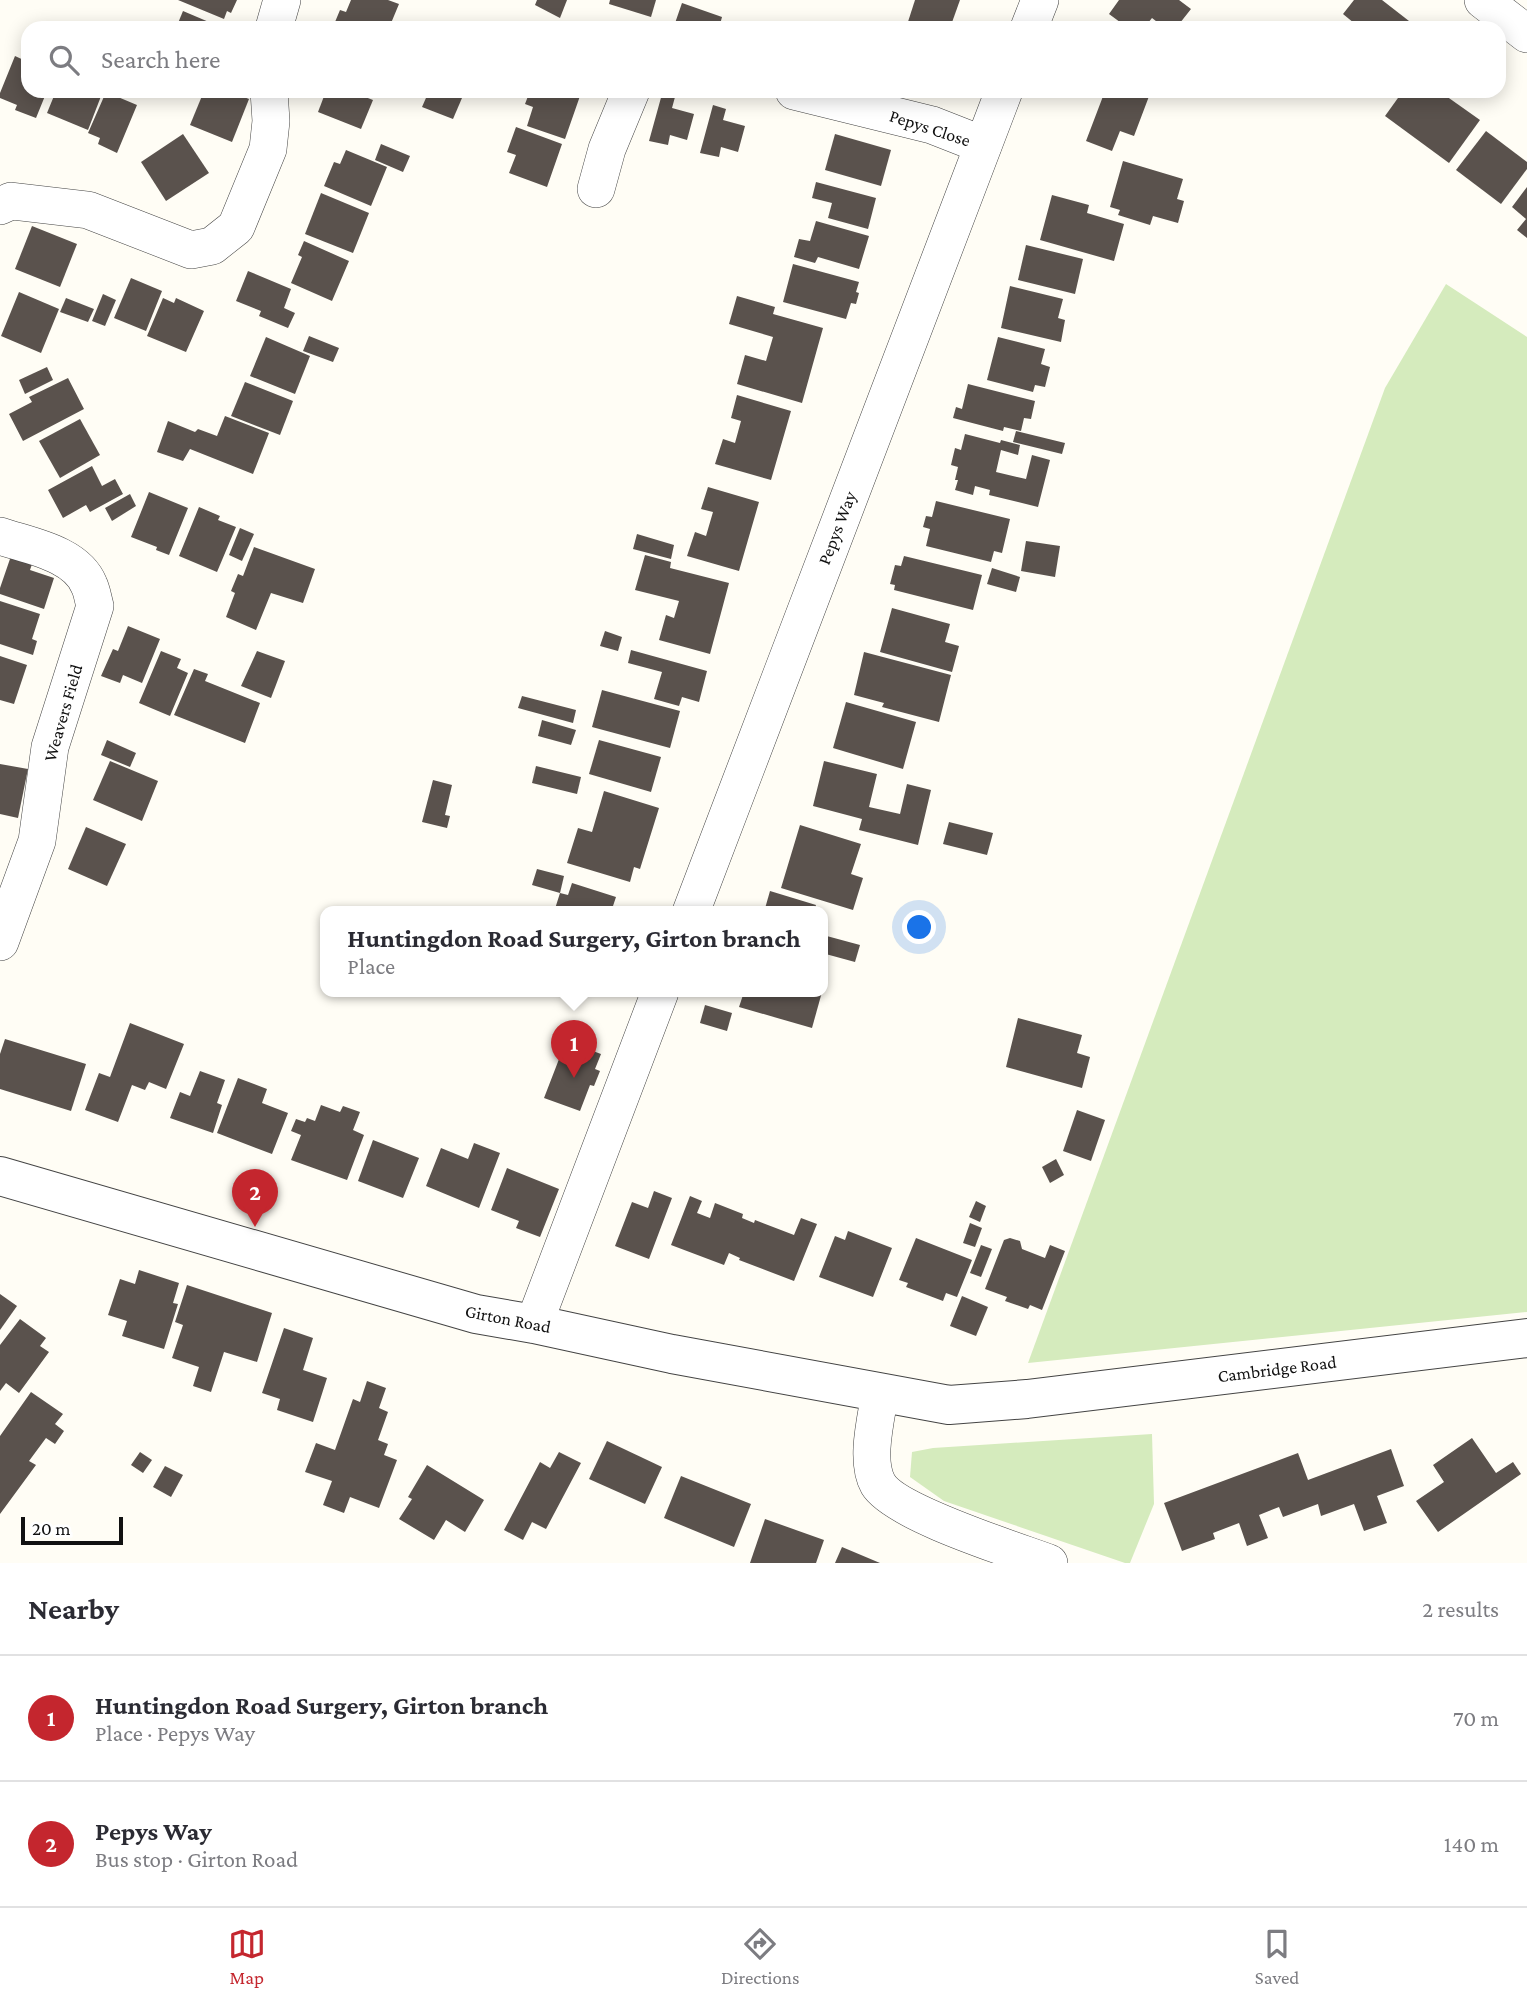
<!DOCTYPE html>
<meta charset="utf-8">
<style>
body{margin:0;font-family:"Crimson Pro",serif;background:#f7f7f7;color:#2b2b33}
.scale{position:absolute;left:21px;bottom:18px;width:102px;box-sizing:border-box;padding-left:7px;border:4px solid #111;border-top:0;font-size:19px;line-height:24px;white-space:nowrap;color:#111;-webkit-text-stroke:5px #fff;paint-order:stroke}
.you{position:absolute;left:920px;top:928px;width:24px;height:24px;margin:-18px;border:5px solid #fff;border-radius:50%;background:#1a73e8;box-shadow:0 0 0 10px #1a73e833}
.badge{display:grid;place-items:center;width:46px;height:46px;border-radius:50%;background:#c4262e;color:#fff;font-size:23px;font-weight:700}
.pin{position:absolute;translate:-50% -58px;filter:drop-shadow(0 2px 4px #0008)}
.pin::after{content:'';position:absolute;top:37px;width:24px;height:21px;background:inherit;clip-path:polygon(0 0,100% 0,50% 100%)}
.popup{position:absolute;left:320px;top:906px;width:508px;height:91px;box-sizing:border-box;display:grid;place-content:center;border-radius:14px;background:#fff;filter:drop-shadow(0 2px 5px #0005);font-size:23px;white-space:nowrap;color:#7c7c81}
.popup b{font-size:26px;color:#2b2b33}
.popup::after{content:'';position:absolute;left:50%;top:100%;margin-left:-14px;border:14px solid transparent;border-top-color:#fff}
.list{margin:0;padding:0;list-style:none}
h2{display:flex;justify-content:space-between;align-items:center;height:91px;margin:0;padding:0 28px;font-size:30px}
h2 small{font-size:23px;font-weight:400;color:#7c7c81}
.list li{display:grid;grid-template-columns:46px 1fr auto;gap:21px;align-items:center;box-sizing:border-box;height:126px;padding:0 28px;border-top:2px solid #e1e1e2}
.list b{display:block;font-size:26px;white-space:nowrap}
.list p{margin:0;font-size:23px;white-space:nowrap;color:#7c7c81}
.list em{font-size:23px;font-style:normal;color:#7c7c81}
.icon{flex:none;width:38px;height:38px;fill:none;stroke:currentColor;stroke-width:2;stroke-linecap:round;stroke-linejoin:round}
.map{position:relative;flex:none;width:1527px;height:1563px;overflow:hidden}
.search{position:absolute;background:#fff;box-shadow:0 4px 18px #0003;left:21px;right:21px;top:21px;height:77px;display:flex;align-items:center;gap:18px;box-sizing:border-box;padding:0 24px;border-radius:21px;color:#7c7c81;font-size:26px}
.sheet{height:343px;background:#fff}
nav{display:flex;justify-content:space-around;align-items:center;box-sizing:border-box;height:98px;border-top:2px solid #e1e1e2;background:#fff;font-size:19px;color:#7c7c81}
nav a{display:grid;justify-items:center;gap:4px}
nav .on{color:#c4262e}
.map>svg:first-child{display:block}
.green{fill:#d5ebbd}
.building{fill:#5a524d}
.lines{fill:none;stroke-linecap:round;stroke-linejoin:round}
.minor-casing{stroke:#444;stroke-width:38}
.tertiary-casing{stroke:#444;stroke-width:40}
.minor{stroke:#fff;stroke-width:37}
.tertiary{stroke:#fff;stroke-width:38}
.labels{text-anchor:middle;stroke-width:7;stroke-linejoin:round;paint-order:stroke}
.street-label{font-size:18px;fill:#111;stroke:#fff}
</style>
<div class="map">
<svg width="1527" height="1563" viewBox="0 0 1527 1563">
<rect width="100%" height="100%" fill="#fffdf5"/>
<g class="green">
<polygon points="1446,284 1527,337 1527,1312 1028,1363 1385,388"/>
<polygon points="1152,1434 1154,1504 1130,1563 1125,1563 944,1501 910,1477 912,1452 933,1448"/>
</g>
<g class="building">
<polygon points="178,0 237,0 231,13 227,11 224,19"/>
<polygon points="351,0 388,0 399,4 389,28 349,28 335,22 340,10 346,12"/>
<polygon points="537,0 567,0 560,18 535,5"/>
<polygon points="610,0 656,0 651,17 609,4"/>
<polygon points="915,0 960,0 950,28 906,28"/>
<polygon points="1119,0 1179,0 1191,9 1176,28 1165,28 1152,18 1144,28 1128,28 1109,14"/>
<polygon points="1354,0 1382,0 1418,28 1360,28 1343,14"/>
<polygon points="682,3 722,17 719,28 680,28 674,26"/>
<polygon points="183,11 223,28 176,28"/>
<polygon points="738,21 757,27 757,28 736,28"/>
<polygon points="15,56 28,62 28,91 47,91 36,118 15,110 17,105 0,98 0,93"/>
<polygon points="56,91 103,91 88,130 47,113"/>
<polygon points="204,91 229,91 249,99 232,142 190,125"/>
<polygon points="326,91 350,91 373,100 361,129 318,112"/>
<polygon points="429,91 465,91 453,119 422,107"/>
<polygon points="530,91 566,91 580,96 565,139 527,126 533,107 525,104"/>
<polygon points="1105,91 1151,91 1134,136 1120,131 1112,151 1086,141"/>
<polygon points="1403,91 1439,91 1480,120 1449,163 1385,116"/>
<polygon points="106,92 137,105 117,153 98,144 100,138 88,133"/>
<polygon points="662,94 675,97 672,108 694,114 687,140 670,135 668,145 649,141"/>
<polygon points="713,105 726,109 723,120 745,126 738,152 721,147 719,157 700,153"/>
<polygon points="516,127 562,144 547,187 509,173 516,155 507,152"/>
<polygon points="1486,131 1527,162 1527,169 1501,204 1456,170"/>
<polygon points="183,134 209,173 166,201 141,162"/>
<polygon points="835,134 891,150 881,186 825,170"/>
<polygon points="381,144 410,156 403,172 375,160"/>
<polygon points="346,150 387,167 371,206 324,186 334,162 340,164"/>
<polygon points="1123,161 1183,179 1177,199 1184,201 1178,223 1153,216 1150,225 1118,215 1120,210 1110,207"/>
<polygon points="816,182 876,198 868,229 828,218 832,203 812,198"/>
<polygon points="1527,187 1527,238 1517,230 1526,219 1512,207"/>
<polygon points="321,193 369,213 353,253 305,234"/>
<polygon points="1052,195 1089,205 1087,213 1124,224 1114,261 1040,240"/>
<polygon points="816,221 869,236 859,269 818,257 815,263 794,257 799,239 810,241"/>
<polygon points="32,226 77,244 60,287 15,269"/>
<polygon points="304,241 349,261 332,301 291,283 302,257 298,255"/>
<polygon points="1026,245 1083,259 1075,294 1018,280"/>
<polygon points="793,264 859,282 856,292 859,293 856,304 851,303 846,319 783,302"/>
<polygon points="248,271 291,289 284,308 295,313 288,328 259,316 261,311 236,301"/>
<polygon points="131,278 162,291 146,331 114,318"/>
<polygon points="1010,286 1063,299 1058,318 1065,320 1061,342 1001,328"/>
<polygon points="19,292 59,309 41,353 1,336"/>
<polygon points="103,294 116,300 105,326 92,321"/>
<polygon points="737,296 775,307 773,314 823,328 802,403 737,384 745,355 766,361 773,337 729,324"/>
<polygon points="66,298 94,309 88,322 60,312"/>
<polygon points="163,298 174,303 176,298 204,311 186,352 147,336"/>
<polygon points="309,336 339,348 333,362 303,351"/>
<polygon points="266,337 310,356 295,394 250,376"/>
<polygon points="998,337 1045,349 1041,364 1050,367 1045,387 1035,385 1033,392 987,380"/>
<polygon points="47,367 53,380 25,394 19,380"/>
<polygon points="68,378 84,409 23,441 9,414 32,402 29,397"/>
<polygon points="245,382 293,401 280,435 231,416"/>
<polygon points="968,384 1035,401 1031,419 1024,418 1021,431 1004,427 1003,431 953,418 956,407 962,409"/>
<polygon points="737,395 791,411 771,480 715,464 723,439 735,443 741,421 731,418"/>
<polygon points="225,416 269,433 253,474 190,449 183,461 157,452 168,421 195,432 198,429 217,436"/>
<polygon points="80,419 100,455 60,478 39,441"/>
<polygon points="1016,431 1065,443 1062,454 1013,442"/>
<polygon points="965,434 1000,443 1001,440 1020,445 1018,455 1001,450 996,472 1026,479 1032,455 1050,460 1038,507 989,495 990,490 975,486 973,495 955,490 958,480 955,480 958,467 951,465 955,448 961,450"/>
<polygon points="92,466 102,486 115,479 123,494 90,512 86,505 63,518 48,490"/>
<polygon points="708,487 759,502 739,571 687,556 695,532 706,536 713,512 701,509"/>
<polygon points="149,492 188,508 169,555 156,550 157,547 131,537"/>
<polygon points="130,494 136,506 112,521 105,508"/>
<polygon points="936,501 1010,519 1002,553 994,551 991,562 926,546 930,529 923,527 926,516 932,517"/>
<polygon points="199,507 220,516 218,520 236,527 217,572 179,556"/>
<polygon points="240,528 254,534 242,561 229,555"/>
<polygon points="637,534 674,545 671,559 633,549"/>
<polygon points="1026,541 1060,546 1055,577 1021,571"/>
<polygon points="254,547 315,569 303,603 271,593 256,630 226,617 235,593 231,591 238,574 243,576"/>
<polygon points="645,555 671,562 670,568 729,583 710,654 659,640 666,615 674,618 679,601 635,590"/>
<polygon points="11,556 32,564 30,570 54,578 44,609 0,594 0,588"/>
<polygon points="904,556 982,575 973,610 894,590 895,585 890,584 895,565 901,566"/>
<polygon points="992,568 1020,577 1016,592 987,584"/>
<polygon points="0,601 40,614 32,639 37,641 33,655 0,644"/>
<polygon points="892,608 950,624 945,642 959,646 952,672 880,652"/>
<polygon points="128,626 160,639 142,683 123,675 120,683 101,676 113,649 118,651"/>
<polygon points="605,631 622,637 618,651 600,646"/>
<polygon points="631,650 707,671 699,702 682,697 679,706 654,699 662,672 628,663"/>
<polygon points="161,651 181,659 177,668 188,673 170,716 139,703"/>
<polygon points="257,651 285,661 271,698 241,686"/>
<polygon points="864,652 951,675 939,722 882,707 884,703 854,695"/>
<polygon points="0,656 27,665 14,704 0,700"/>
<polygon points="194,669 208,674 205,681 260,703 245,743 174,715"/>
<polygon points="602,690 680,711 670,748 592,727"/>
<polygon points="522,696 576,710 573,723 518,708"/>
<polygon points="846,702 916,722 903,769 833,748"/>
<polygon points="542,720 576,730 571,745 538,736"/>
<polygon points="107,740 136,753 130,767 101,755"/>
<polygon points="599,740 661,757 651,792 589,774"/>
<polygon points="110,761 158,781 142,821 93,800"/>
<polygon points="824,761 877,774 869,807 900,814 907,784 931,790 918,845 859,830 862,819 813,806"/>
<polygon points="0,764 28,769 18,818 0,814"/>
<polygon points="536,766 581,777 577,794 532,783"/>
<polygon points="433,780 452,785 445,815 450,816 447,828 422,822"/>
<polygon points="604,791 659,808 640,869 634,867 630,882 567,863 578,828 592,832"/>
<polygon points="949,822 993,833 987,855 943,844"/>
<polygon points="800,825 861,844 851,874 863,878 853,910 781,888"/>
<polygon points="86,827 126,844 107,886 68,869"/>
<polygon points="537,869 564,876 560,893 532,885"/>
<polygon points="572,883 616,897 611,912 554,912 560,893 568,895"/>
<polygon points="770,891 816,905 814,912 764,912"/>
<polygon points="823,935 860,945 855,962 822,953"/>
<polygon points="744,992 822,992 812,1028 739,1007"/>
<polygon points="705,1005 732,1013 727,1031 700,1023"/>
<polygon points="1018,1018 1082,1035 1077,1053 1090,1057 1082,1088 1006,1067"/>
<polygon points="130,1023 184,1044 166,1089 149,1082 145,1090 132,1085 118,1122 85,1110 99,1073 110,1077"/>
<polygon points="5,1039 86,1064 71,1111 0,1089 0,1054"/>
<polygon points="566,1041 601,1054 595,1069 600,1071 594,1086 590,1085 580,1111 544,1098"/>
<polygon points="200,1071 225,1080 217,1103 222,1105 213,1133 170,1118 180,1092 190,1096"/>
<polygon points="238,1078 267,1089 262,1103 288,1113 272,1154 217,1133"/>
<polygon points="321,1105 340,1112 343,1106 360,1112 353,1130 364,1135 347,1180 291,1160 301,1135 291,1131 296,1119 305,1122 307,1118 315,1121"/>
<polygon points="1077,1110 1105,1120 1091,1161 1063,1151"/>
<polygon points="373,1140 419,1158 403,1198 358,1181"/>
<polygon points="474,1143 500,1153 479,1208 426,1186 441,1148 468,1159"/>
<polygon points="1056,1159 1064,1175 1050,1183 1042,1167"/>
<polygon points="507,1168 559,1189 540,1237 516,1228 519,1221 491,1210"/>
<polygon points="654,1191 672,1198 649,1259 615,1246 632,1202 648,1208"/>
<polygon points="690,1196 702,1201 697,1213 710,1218 715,1203 743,1214 742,1218 754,1223 755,1220 794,1235 801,1218 817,1224 794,1281 739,1260 740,1258 729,1253 724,1265 671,1245"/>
<polygon points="976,1201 986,1206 980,1222 969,1217"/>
<polygon points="970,1223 982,1228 975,1247 963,1243"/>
<polygon points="848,1231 892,1248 873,1297 819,1277 835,1236 845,1240"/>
<polygon points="916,1238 972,1260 957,1297 946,1293 943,1301 906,1287 908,1283 899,1280"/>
<polygon points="1010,1238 1020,1241 1022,1249 1045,1258 1050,1245 1065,1251 1042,1310 1030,1305 1028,1309 1005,1301 1007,1297 985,1289 1004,1240"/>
<polygon points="981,1245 992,1249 981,1277 970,1273"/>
<polygon points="139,1270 179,1283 173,1303 178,1304 164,1349 122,1336 127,1321 108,1315 120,1279 135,1284"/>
<polygon points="187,1285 272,1313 257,1362 224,1352 211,1392 193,1386 199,1367 172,1358 183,1325 175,1322"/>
<polygon points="0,1294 17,1306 0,1330"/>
<polygon points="962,1296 988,1307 976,1336 950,1326"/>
<polygon points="20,1319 46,1338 40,1346 49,1352 19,1393 6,1383 0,1391 0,1345"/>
<polygon points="284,1328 313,1338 303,1370 327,1378 313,1422 277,1410 280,1399 262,1393"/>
<polygon points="367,1381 386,1388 379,1408 388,1412 378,1440 388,1444 384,1455 397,1460 379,1508 350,1497 344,1513 323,1505 332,1481 305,1472 316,1443 335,1450 353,1399 360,1402"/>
<polygon points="31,1392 63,1414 55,1424 64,1431 55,1444 46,1438 29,1461 36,1465 0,1514 0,1436"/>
<polygon points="1472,1438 1496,1473 1513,1462 1521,1474 1438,1532 1416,1501 1444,1482 1433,1465"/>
<polygon points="607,1441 662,1467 645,1504 589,1479"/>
<polygon points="1391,1449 1404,1486 1377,1496 1387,1523 1364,1531 1354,1504 1321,1516 1318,1504 1283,1517 1279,1507 1259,1515 1268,1538 1247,1546 1239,1523 1213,1533 1215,1539 1182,1551 1164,1503 1298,1453 1308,1480"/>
<polygon points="140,1452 152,1460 143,1473 131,1465"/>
<polygon points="559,1452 581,1463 546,1529 532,1522 523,1540 504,1530 540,1462 550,1468"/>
<polygon points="427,1465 484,1500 465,1532 446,1520 434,1540 399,1519 412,1499 408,1497"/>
<polygon points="165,1466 183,1475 171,1497 153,1487"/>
<polygon points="681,1476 751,1504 734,1547 664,1518"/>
<polygon points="765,1519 824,1540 816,1563 750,1563"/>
<polygon points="842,1547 880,1563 835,1563"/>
</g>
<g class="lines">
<g class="minor-casing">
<g id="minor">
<polyline points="1483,0 1527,34"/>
<polyline points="274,28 282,0"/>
<polyline points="1029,28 1040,0"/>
<polyline points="794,91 932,125 983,145"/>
<polyline points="596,189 607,149 631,91"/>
<polyline points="0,206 11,201 88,210 191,250 212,246 236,227 268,149 271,121 269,91"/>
<path d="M0,536C29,546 76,553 89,585C92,591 93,599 95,606L50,747L37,841L0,942"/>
<polyline points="691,912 1004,91"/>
<polyline points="534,1324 660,992"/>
<path d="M880,1393C876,1419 865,1461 878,1484C895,1513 1014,1550 1049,1563"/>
</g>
</g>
<g class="tertiary-casing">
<polyline id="tertiary" points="0,1176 476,1314 534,1324 672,1354 949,1405 1027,1399 1527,1338"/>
</g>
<use href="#minor" class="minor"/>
<use href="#tertiary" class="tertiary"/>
</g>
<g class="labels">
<g class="street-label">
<text transform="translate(930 128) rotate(18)" y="6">Pepys Close</text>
<text transform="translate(837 528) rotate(-69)" y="6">Pepys Way</text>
<text transform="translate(63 713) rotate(-74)" y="6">Weavers Field</text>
<text transform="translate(508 1319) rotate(11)" y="6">Girton Road</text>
<text transform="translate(1277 1369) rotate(-7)" y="6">Cambridge Road</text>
</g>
</g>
</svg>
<div class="scale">20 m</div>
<div class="you"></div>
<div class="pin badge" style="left:574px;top:1078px">1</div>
<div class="popup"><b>Huntingdon Road Surgery, Girton branch</b>Place</div>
<div class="pin badge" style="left:255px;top:1227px">2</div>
<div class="search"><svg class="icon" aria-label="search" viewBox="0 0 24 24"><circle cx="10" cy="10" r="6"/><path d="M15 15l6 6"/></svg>Search here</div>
</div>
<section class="sheet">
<h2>Nearby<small>2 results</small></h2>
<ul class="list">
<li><span class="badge">1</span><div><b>Huntingdon Road Surgery, Girton branch</b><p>Place · Pepys Way</p></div><em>70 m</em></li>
<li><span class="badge">2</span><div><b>Pepys Way</b><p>Bus stop · Girton Road</p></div><em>140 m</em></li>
</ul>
</section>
<nav>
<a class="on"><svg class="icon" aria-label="map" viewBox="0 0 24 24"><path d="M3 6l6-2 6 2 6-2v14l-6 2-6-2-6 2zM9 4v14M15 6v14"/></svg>Map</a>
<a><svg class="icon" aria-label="directions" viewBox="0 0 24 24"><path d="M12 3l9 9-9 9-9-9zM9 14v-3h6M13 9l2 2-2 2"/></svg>Directions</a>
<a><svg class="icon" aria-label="saved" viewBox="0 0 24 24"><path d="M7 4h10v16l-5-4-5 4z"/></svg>Saved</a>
</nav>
